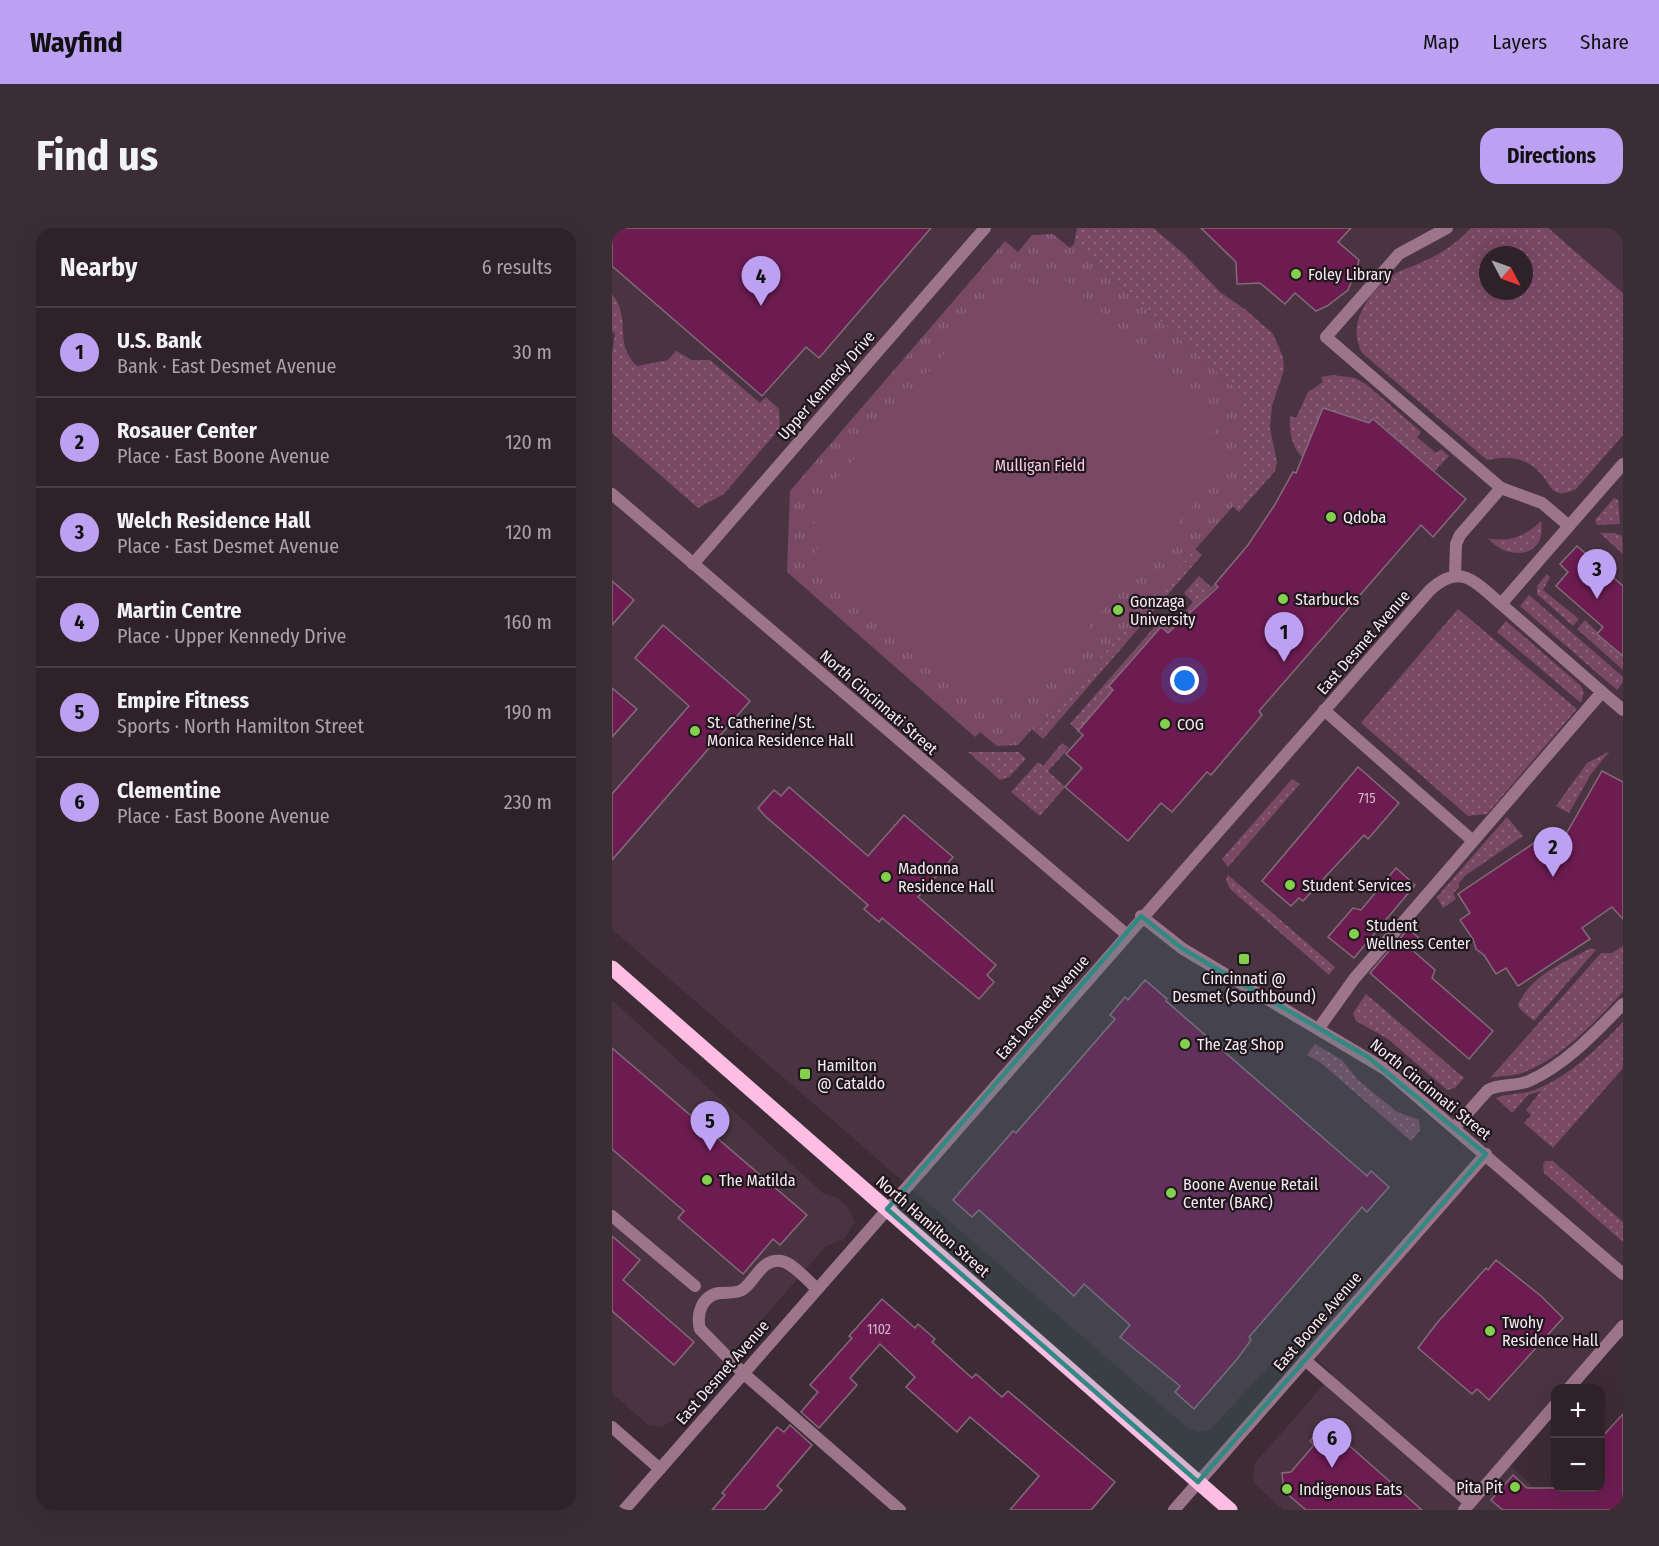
<!DOCTYPE html>
<meta charset="utf-8">
<style>
body{margin:0;font-family:"Fira Sans Condensed",sans-serif;background:#3a2e34;color:#f1f3f6}
.controls{position:absolute;right:18px;bottom:18px;display:grid;overflow:hidden;border-radius:12px;box-shadow:0 6px 24px #0002}
.controls button{width:54px;height:54px;display:grid;place-items:center;padding:0;border:0;border-bottom:2px solid #493e45;background:#2e2128;color:#f1f3f6;font:30px sans-serif}
.compass{position:absolute;left:867px;top:18px;width:54px;height:54px;border-radius:50%;background:#2e2128;box-shadow:0 6px 24px #0002;rotate:131deg}
.you{position:absolute;left:573px;top:453px;width:21px;height:21px;margin:-15px;border:4px solid #fff;border-radius:50%;background:#1a73e8;box-shadow:0 0 0 9px #1a73e833}
.badge{display:grid;place-items:center;width:39px;height:39px;border-radius:50%;background:#bca0f2;color:#111;font-size:20px;font-weight:700}
.pin{position:absolute;translate:-50% -50px;filter:drop-shadow(0 2px 3px #0008)}
.pin::after{content:'';position:absolute;top:32px;width:21px;height:18px;background:inherit;clip-path:polygon(0 0,100% 0,50% 100%)}
.list{margin:0;padding:0;list-style:none}
h2{display:flex;justify-content:space-between;align-items:center;height:78px;margin:0;padding:0 24px;font-size:26px}
h2 small{font-size:20px;font-weight:400;color:#a7a3a8}
.list li{display:grid;grid-template-columns:39px 1fr auto;gap:18px;align-items:center;box-sizing:border-box;height:90px;padding:0 24px;border-top:2px solid #493e45}
.list b{display:block;font-size:22px;white-space:nowrap}
.list p{margin:0;font-size:20px;white-space:nowrap;color:#a7a3a8}
.list em{font-size:20px;font-style:normal;color:#a7a3a8}
.map{position:relative;flex:none;width:1011px;height:1282px;overflow:hidden;border-radius:18px}
header{display:flex;align-items:center;gap:36px;box-sizing:border-box;height:84px;padding:0 30px;background:#bca0f2;color:#111}
header strong{font-size:28px}
nav{display:flex;gap:33px;margin-inline-start:auto;font-size:21px}
.intro{display:flex;align-items:center;justify-content:space-between;box-sizing:border-box;height:144px;padding:0 36px}
h1{margin:0;font-size:42px}
.button{padding:15px 27px;border-radius:18px;background:#bca0f2;color:#111;font-size:21px;font-weight:700}
main{display:flex;gap:36px;padding:0 36px}
aside{flex:1;background:#2e2128;border-radius:18px;box-shadow:0 6px 24px #0002}
.map>svg:first-child{display:block}
.built{fill:#4a3441;fill-rule:evenodd}
.grass{fill:url(#grass-dots);fill-rule:evenodd}
.park{fill:url(#park-tufts)}
.pitch{fill:#794865}
.building{fill:#6d1c52;stroke:#806c77;stroke-width:1.5}
.lines{fill:none;stroke-linecap:round;stroke-linejoin:round}
.lane{stroke:#9d758b;stroke-width:12}
.street{stroke:#9d758b;stroke-width:12}
.primary{stroke:#febde2;stroke-width:15}
.marked{fill:#328882;fill-opacity:0.2;stroke:#328882;stroke-width:4.5;stroke-linejoin:round}
.poi-dot{fill:#84cf4d;stroke:#1f171c;stroke-width:2}
.labels{text-anchor:middle;stroke-width:4.5;stroke-linejoin:round;paint-order:stroke}
.number-label{font-size:14px;fill:#d4b7c9}
.poi-label{font-size:16px;fill:#f6ebf1;stroke:#1f171c;text-anchor:start}
.street-label{font-size:16px;fill:#f6ebf1;stroke:#1f171c}
.park-label{font-size:16px;fill:#fccce6;stroke:#1f171c}
</style>
<header>
<strong>Wayfind</strong>
<nav><a>Map</a><a>Layers</a><a>Share</a></nav>
</header>
<div class="intro"><h1>Find us</h1><a class="button">Directions</a></div>
<main>
<aside>
<h2>Nearby<small>6 results</small></h2>
<ul class="list">
<li><span class="badge">1</span><div><b>U.S. Bank</b><p>Bank · East Desmet Avenue</p></div><em>30 m</em></li>
<li><span class="badge">2</span><div><b>Rosauer Center</b><p>Place · East Boone Avenue</p></div><em>120 m</em></li>
<li><span class="badge">3</span><div><b>Welch Residence Hall</b><p>Place · East Desmet Avenue</p></div><em>120 m</em></li>
<li><span class="badge">4</span><div><b>Martin Centre</b><p>Place · Upper Kennedy Drive</p></div><em>160 m</em></li>
<li><span class="badge">5</span><div><b>Empire Fitness</b><p>Sports · North Hamilton Street</p></div><em>190 m</em></li>
<li><span class="badge">6</span><div><b>Clementine</b><p>Place · East Boone Avenue</p></div><em>230 m</em></li>
</ul>
</aside>
<div class="map">
<svg width="1011" height="1282" viewBox="0 0 1011 1282">
<defs>
<pattern id="grass-dots" width="8" height="8" patternUnits="userSpaceOnUse" patternTransform="scale(1.5)"><rect width="8" height="8" fill="#794865"/><path d="M2 2h.1M6 6h.1" fill="none" stroke="#8d637c" stroke-width="1.8" stroke-linecap="round"/></pattern>
<pattern id="park-tufts" width="24" height="20" patternUnits="userSpaceOnUse" patternTransform="scale(1.5)"><rect width="24" height="20" fill="#794865"/><path d="M3 7l-1-3M5 7V3M7 7l1-3M15 17l-1-3M17 17v-4M19 17l1-3" fill="none" stroke="#8d637c"/></pattern>
</defs>
<rect width="100%" height="100%" fill="#3d2c36"/>
<g class="built">
<path d="M0,0H1011V1113L1004,1107L957,1160H944L943,1176L894,1234L947,1282H671L643,1256L641,1246L643,1235L721,1146L682,1111L599,1201L587,1204L577,1201L0,701ZM876,27H912V63H876Z"/>
<polygon points="0,772 212,966 224,969 235,978 243,994 233,1010 213,1019 64,1191 49,1199 36,1197 0,1165"/>
</g>
<g class="grass">
<polygon points="465,0 541,0 571,25 608,64 634,82 661,106 671,129 672,142 660,178 658,200 665,234 663,243 627,284 620,278 629,165 462,16"/>
<path d="M859,0H936L1011,65V207L964,261C937,274 940,254 924,241C910,228 892,228 875,232L750,125C734,96 756,65 781,47C789,41 801,39 810,34C829,26 845,15 859,0ZM876,27H912V63H876Z"/>
<path d="M0,66C21,93 0,114 25,138L56,132L64,123L80,132H98L148,175L154,169L167,181L168,200L112,266L86,280L0,205V126L3,106L0,103Z"/>
<path d="M720,147L743,150L754,156L809,204L805,209L824,225L829,221L837,228L822,244L762,191L757,195L711,180L695,220L694,232C680,222 677,204 678,188L684,190L696,164L711,154L709,149Z"/>
<polygon points="1002,270 1006,272 1008,296 985,297 983,292"/>
<path d="M929,293C936,330 895,334 876,310C896,315 914,308 929,293Z"/>
<polygon points="988,305 1003,305 1010,308 1011,326"/>
<polygon points="583,321 590,327 431,511 423,504"/>
<polygon points="935,346 938,349 931,362 967,391 961,398 925,366 925,358"/>
<polygon points="587,348 599,359 603,356 605,358 581,382 581,390 573,384 581,374 572,365"/>
<polygon points="917,367 1011,449 1011,454 1005,462 908,378"/>
<polygon points="846,381 965,481 875,586 856,588 749,495"/>
<polygon points="552,388 577,411 497,458 501,462 466,503 458,496"/>
<polygon points="973,392 1007,425 1011,421 1011,442 965,401"/>
<polygon points="894,393 969,458 972,465 969,475 885,404"/>
<polygon points="450,515 457,520 436,543 453,559 428,588 399,564 426,534 431,538"/>
<polygon points="998,523 979,546 957,585 944,578 975,535"/>
<polygon points="356,524 407,524 414,531 397,549 388,552"/>
<polygon points="680,551 688,556 616,639 610,631"/>
<polygon points="895,589 911,608 854,647 847,655 847,660 841,665 844,671 831,680 825,669"/>
<polygon points="616,647 723,739 717,747 618,661 614,652"/>
<path d="M1011,718V764C983,794 950,830 910,845C900,849 888,847 878,850L989,725H1000Z"/>
<path d="M979,720L984,722L922,793L908,781L906,776C922,745 950,736 979,720Z"/>
<polygon points="754,766 852,850 843,860 835,862 776,811 744,793 741,785"/>
<path d="M1011,794V840L941,920L912,895L919,887L914,882L929,863L916,867L900,885L884,870C896,865 911,867 925,861C959,847 986,820 1011,794Z"/>
<polygon points="703,816 730,832 746,852 785,884 807,892 808,902 799,913 709,835 695,827"/>
<polygon points="934,933 941,933 1011,994 1011,1014 932,945 931,936"/>
</g>
<polygon class="park" points="441,6 458,20 462,16 629,165 631,267 423,504 420,501 406,517 385,518 368,504 363,509 175,344 178,263 393,13 406,24 420,7"/>
<polygon class="pitch" points="404,42 428,62 443,44 613,191 598,209 622,230 412,474 388,454 372,472 202,325 217,307 194,287"/>
<g class="building">
<polygon points="0,0 319,0 207,130 194,119 150,168 0,38"/>
<polygon points="589,0 739,0 726,14 747,32 745,41 736,62 715,78 704,83 683,65 673,76 648,55 625,56 624,34"/>
<polygon points="711,180 757,195 761,191 854,271 821,309 809,297 647,483 650,487 599,547 595,544 560,584 549,575 516,613 453,559 470,540 454,526 471,507 466,503 501,462 497,458 549,399 556,405 606,359 603,356 636,317 662,278 681,244 684,245"/>
<polygon points="965,318 1011,358 1011,428 985,406 991,399 944,358 956,344 948,336"/>
<polygon points="0,353 22,372 0,397"/>
<polygon points="51,397 138,473 0,632 0,566 77,478 23,430"/>
<polygon points="0,460 25,481 0,509"/>
<polygon points="746,539 787,575 756,611 752,607 691,673 687,670 679,678 650,653"/>
<polygon points="990,543 1011,554 1011,691 1000,679 970,700 978,711 906,758 894,740 884,746 872,727 864,721 861,711 848,692 858,685 846,666 940,603 948,601 954,606"/>
<polygon points="177,559 256,628 292,587 341,629 306,669 384,737 375,747 382,754 367,771 270,690 267,694 252,681 256,677 153,588 146,580 162,562 169,568"/>
<polygon points="784,640 803,657 742,730 716,709 741,680 749,682"/>
<polygon points="796,701 807,710 798,720 823,742 820,750 881,803 857,831 758,745"/>
<polygon points="533,752 555,771 554,773 755,948 759,943 777,959 755,984 750,979 637,1109 639,1112 626,1130 582,1181 563,1164 568,1158 508,1109 518,1097 472,1056 462,1068 367,982 360,989 341,972 401,903 404,905 503,791 498,787 513,769 516,772"/>
<polygon points="0,820 195,987 168,1017 161,1011 131,1046 66,990 72,983 0,921"/>
<polygon points="0,1008 28,1032 11,1052 82,1114 62,1137 0,1083"/>
<polygon points="884,1032 929,1068 951,1090 877,1172 865,1161 860,1166 806,1120 825,1095 874,1040 876,1042"/>
<polygon points="270,1071 303,1100 306,1096 323,1111 320,1114 360,1150 364,1146 390,1169 396,1163 503,1254 479,1282 398,1282 427,1248 358,1189 345,1204 294,1159 303,1149 268,1116 238,1150 245,1157 207,1200 189,1184 206,1164 198,1157 240,1110 237,1108"/>
<polygon points="1011,1186 1011,1282 891,1282 879,1272 901,1247 915,1260 988,1260 988,1211"/>
<polygon points="178,1197 200,1217 165,1258 170,1262 152,1282 100,1282 113,1267 110,1265 165,1199 172,1204"/>
<polygon points="712,1197 740,1220 810,1282 694,1282 672,1263 670,1245 679,1244 702,1217 698,1213"/>
</g>
<g class="lines">
<g class="lane">
<polyline points="712,482 861,613"/>
<polyline points="707,800 742,751 990,464 889,376"/>
<polyline points="0,988 83,1058"/>
<path d="M205,1061C195,1052 181,1035 169,1033C149,1030 143,1054 130,1062C122,1066 115,1064 107,1065C90,1068 84,1086 88,1101L131,1145L288,1282"/>
<polyline points="693,1132 858,1275"/>
<polyline points="957,1160 1011,1098"/>
<polyline points="852,1282 944,1176"/>
</g>
<g class="street">
<polyline points="835,0 787,26 714,109 889,260 930,275 957,298"/>
<polyline points="0,266 514,706"/>
<polyline points="81,336 373,0"/>
<polyline points="843,347 844,316 848,307 889,260"/>
<polyline points="990,464 1011,482"/>
<polyline points="529,688 571,721 773,841 1011,1046"/>
<path d="M843,899L876,862C889,855 903,859 917,853C954,836 983,805 1011,776"/>
<polyline points="0,1199 48,1241"/>
<path d="M12,1282C280,974 549,668 818,362C849,334 863,354 889,376L1011,236"/>
<polyline points="562,1282 874,926"/>
</g>
<polyline class="primary" points="0,740 618,1282"/>
</g>
<path class="marked" d="M529,688L571,721L756,829L874,926L586,1254L275,981Z"/>
<g class="poi-dot">
<circle cx="684" cy="46" r="6"/>
<circle cx="719" cy="289" r="6"/>
<circle cx="671" cy="371" r="6"/>
<circle cx="506" cy="382" r="6"/>
<circle cx="553" cy="496" r="6"/>
<circle cx="83" cy="503" r="6"/>
<circle cx="274" cy="649" r="6"/>
<circle cx="678" cy="657" r="6"/>
<circle cx="742" cy="706" r="6"/>
<rect x="626" y="725" width="12" height="12" rx="3"/>
<circle cx="573" cy="816" r="6"/>
<rect x="187" y="840" width="12" height="12" rx="3"/>
<circle cx="95" cy="952" r="6"/>
<circle cx="559" cy="965" r="6"/>
<circle cx="878" cy="1103" r="6"/>
<circle cx="903" cy="1259" r="6"/>
<circle cx="675" cy="1261" r="6"/>
</g>
<g class="labels">
<g class="number-label">
<text x="755" y="575">715</text>
<text x="267" y="1106">1102</text>
</g>
<g class="poi-label">
<text x="696" y="52">Foley Library</text>
<text x="731" y="295">Qdoba</text>
<text x="683" y="377">Starbucks</text>
<text x="518" y="379">Gonzaga<tspan x="518" dy="18">University</tspan></text>
<text x="95" y="500">St. Catherine/St.<tspan x="95" dy="18">Monica Residence Hall</tspan></text>
<text x="565" y="502">COG</text>
<text x="286" y="646">Madonna<tspan x="286" dy="18">Residence Hall</tspan></text>
<text x="690" y="663">Student Services</text>
<text x="754" y="703">Student<tspan x="754" dy="18">Wellness Center</tspan></text>
<text x="632" y="756" text-anchor="middle">Cincinnati @<tspan x="632" dy="18">Desmet (Southbound)</tspan></text>
<text x="585" y="822">The Zag Shop</text>
<text x="205" y="843">Hamilton<tspan x="205" dy="18">@ Cataldo</tspan></text>
<text x="107" y="958">The Matilda</text>
<text x="571" y="962">Boone Avenue Retail<tspan x="571" dy="18">Center (BARC)</tspan></text>
<text x="890" y="1100">Twohy<tspan x="890" dy="18">Residence Hall</tspan></text>
<text x="891" y="1265" text-anchor="end">Pita Pit</text>
<text x="687" y="1267">Indigenous Eats</text>
</g>
<g class="street-label">
<text transform="translate(214 157) rotate(-49)" y="6">Upper Kennedy Drive</text>
<text transform="translate(751 414) rotate(-49)" y="6">East Desmet Avenue</text>
<text transform="translate(267 474) rotate(41)" y="6">North Cincinnati Street</text>
<text transform="translate(430 779) rotate(-49)" y="6">East Desmet Avenue</text>
<text transform="translate(819 861) rotate(39)" y="6">North Cincinnati Street</text>
<text transform="translate(321 998) rotate(41)" y="6">North Hamilton Street</text>
<text transform="translate(705 1093) rotate(-49)" y="6">East Boone Avenue</text>
<text transform="translate(110 1144) rotate(-49)" y="6">East Desmet Avenue</text>
</g>
<g class="park-label">
<text x="428" y="243">Mulligan Field</text>
</g>
</g>
</svg>
<div class="controls">
<button>+</button>
<button>−</button>
</div>
<svg class="compass" viewBox="-18 -18 36 36"><path d="M0-13l5 13h-10z" fill="#e53935"/><path d="M0 13l5-13h-10z" fill="#a7a3a8"/></svg>
<div class="you"></div>
<div class="pin badge" style="left:672px;top:434px">1</div>
<div class="pin badge" style="left:941px;top:649px">2</div>
<div class="pin badge" style="left:985px;top:371px">3</div>
<div class="pin badge" style="left:149px;top:78px">4</div>
<div class="pin badge" style="left:98px;top:923px">5</div>
<div class="pin badge" style="left:720px;top:1240px">6</div>
</div>
</main>
